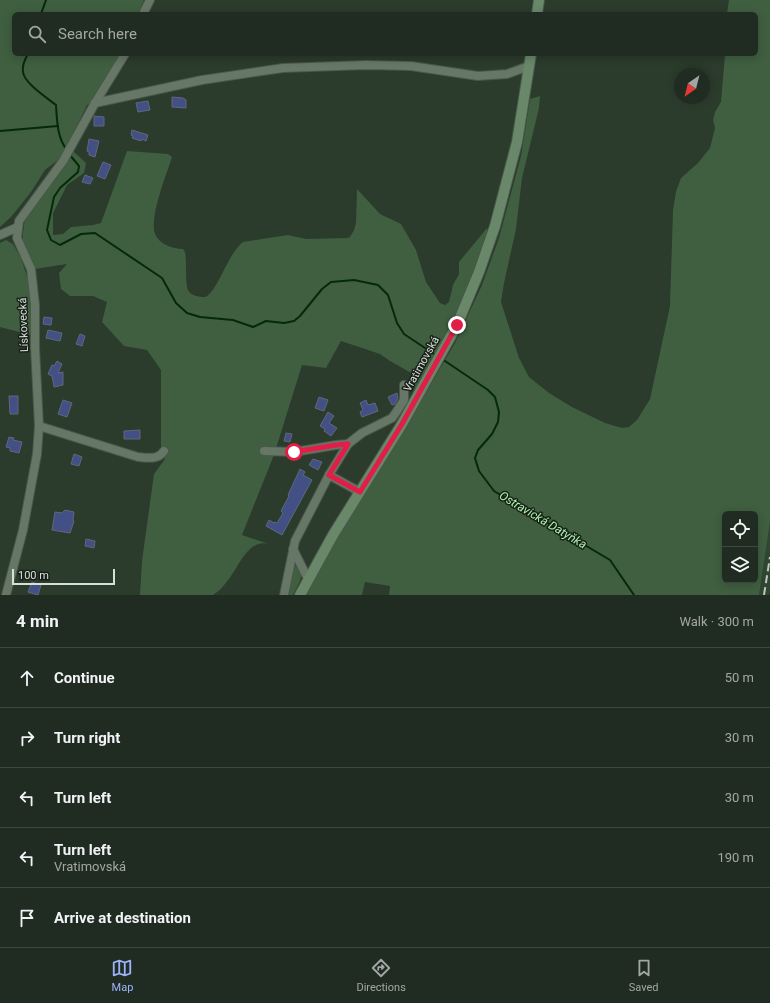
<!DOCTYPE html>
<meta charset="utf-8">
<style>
body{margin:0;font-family:Roboto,sans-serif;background:#28342a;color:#f1f3f6}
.controls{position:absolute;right:12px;bottom:12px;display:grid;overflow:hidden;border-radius:6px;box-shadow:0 2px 10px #0003}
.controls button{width:36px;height:36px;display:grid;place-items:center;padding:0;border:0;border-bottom:1px solid #3d483f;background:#202c21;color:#f1f3f6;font:20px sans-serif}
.compass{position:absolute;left:674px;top:68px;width:36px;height:36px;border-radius:50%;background:#202c21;box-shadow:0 2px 10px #0003;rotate:215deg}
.scale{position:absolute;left:12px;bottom:10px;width:103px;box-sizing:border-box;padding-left:4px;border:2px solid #d7e0d7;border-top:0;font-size:11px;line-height:14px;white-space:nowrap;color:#d7e0d7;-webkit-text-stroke:3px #192019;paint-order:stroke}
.stop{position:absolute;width:12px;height:12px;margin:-9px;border:3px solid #e11d48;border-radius:50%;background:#fff}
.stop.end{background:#e11d48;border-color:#fff;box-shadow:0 1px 4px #0008}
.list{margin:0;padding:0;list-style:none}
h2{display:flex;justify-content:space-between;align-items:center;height:52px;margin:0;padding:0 16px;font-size:17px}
h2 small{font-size:13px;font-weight:400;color:#a2a7a5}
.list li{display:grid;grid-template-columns:26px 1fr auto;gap:12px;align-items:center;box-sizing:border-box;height:60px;padding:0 16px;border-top:1px solid #3d483f}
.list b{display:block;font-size:15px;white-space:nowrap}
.list p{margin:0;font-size:13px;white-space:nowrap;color:#a2a7a5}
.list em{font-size:13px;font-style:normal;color:#a2a7a5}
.icon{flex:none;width:22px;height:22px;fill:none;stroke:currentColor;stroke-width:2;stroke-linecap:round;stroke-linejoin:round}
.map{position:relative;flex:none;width:770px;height:595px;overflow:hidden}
.search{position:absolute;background:#202c21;box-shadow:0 2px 10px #0003;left:12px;right:12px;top:12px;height:44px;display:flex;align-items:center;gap:10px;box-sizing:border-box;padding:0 14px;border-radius:6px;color:#a2a7a5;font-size:15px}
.sheet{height:352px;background:#202c21}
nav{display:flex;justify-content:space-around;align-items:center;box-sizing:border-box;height:56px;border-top:1px solid #3d483f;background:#202c21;font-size:11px;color:#a2a7a5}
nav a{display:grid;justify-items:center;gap:2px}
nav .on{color:#9eb3fd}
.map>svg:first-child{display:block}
.built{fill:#314632}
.green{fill:#3f5f40;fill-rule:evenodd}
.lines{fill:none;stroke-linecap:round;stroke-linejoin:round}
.stream{stroke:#042b09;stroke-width:2}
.building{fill:#425085;stroke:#61677b}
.street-casing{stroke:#4a574b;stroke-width:10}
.secondary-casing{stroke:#4a574b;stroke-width:12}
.street{stroke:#676;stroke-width:8}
.secondary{stroke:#69886a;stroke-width:10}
.rail{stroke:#bec8be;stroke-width:2;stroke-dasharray:8 4;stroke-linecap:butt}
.route{stroke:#e11d48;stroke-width:5}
.labels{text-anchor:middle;stroke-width:3;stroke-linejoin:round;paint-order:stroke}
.street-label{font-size:11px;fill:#d7e0d7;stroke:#192019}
.water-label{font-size:12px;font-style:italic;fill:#aaf3ac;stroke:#192019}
</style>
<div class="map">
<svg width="770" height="595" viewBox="0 0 770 595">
<rect width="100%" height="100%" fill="#2b3b2c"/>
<polygon class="built" points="770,522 770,591 769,595 759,595"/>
<g class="green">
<polygon points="0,0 144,0 138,14 14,14 14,54 120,54 91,103 87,105 62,157 45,170 31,192 11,217 0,227"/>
<path d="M729,0H770V522L759,595H389L390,586L365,582L362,595H305L335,541L404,430L455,343L482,285L499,238L521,156L530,99L540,96L539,108L522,178L516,229L504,283L501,302L519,358L529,377L549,393L572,407L605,423L622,428L629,427L637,420L650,399L670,306L673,210L676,192L681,178L698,163L710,148L715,128L713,120L715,112L721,102L725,54H756V14H727ZM725,514H755V580H725Z"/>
<path d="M73,151L86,163L84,173L67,185L53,213V235L63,234L71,227L93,225L101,223L127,151L168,154L172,157C166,176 152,210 154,230C156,243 172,249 183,249L185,252C187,261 185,283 188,290C191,296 199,297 205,297C217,293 228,253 243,242L288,235L306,239L347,238L350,237L354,230L356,223L357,189L380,214L401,224L416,250L426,282L440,303L445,305L449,302L453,285L459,274V262L487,228V237L471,280L452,323L415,394L413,374L390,361L380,354L341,341L326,368L302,365L274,455L242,535L269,544C265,543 260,543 256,545C240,552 233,583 213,595H140L142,561L154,474L165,459L161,453V370L147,350L124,346L102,322L107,302L93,296H70L61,289L59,273L67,264L35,269L22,241L25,218Z"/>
<polygon points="6,240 13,244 21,258 30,286 31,335 0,327 0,243"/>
<polygon points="295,565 302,573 300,581 293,595 284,595 292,566"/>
</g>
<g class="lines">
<g class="stream">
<polyline points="41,14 46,0"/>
<path d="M28,54C25,59 22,66 23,72C24,83 47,98 56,105C57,120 57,138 67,150"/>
<polyline points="0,131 58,126"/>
<polyline points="69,154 79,166 78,172 60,188 54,197 47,230 51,240 60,245 81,234 95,233 162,278 176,303 187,313 200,317 233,320 253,327 266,321 284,323 294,321 300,316 322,289 331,282 354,280 378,285 388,295 397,323 404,334 437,356"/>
<polyline points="442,359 488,390 495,397 499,412 498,422 492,434 478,450 475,458 479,471 494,491 610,560 634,595"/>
</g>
</g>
<g class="building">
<polygon points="172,97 183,98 186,100 186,108 172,107"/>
<polygon points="148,101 150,110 138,112 136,103"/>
<polygon points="94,116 104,117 104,126 94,126"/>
<polygon points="132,130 148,135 146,141 142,139 141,141 132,138 133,136 131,135"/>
<polygon points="89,139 99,141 95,157 89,155 89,152 87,151"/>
<polygon points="103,162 111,165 105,179 97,176"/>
<polygon points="85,175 93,178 90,184 82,182"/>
<polygon points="44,317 52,318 51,325 43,324"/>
<polygon points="48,330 62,333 60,341 46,338"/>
<polygon points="80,334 85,336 82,346 76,344"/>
<polygon points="57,361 62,364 58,373 63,372 63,385 54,387 52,376 48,374 52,365 54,366"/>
<polygon points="397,393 398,398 395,404 392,405 388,397"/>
<polygon points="9,396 18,396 18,414 10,414"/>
<polygon points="319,397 328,400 324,411 315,408"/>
<polygon points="63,400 72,403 67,417 58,414"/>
<polygon points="366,400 368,405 375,403 378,411 362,417 360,412 363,410 360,403"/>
<polygon points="328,412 334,416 329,423 337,428 331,436 324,431 325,429 320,426"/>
<polygon points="140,430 140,439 124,439 124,431"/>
<polygon points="286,433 292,434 290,442 284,441"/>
<polygon points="9,437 14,438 13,440 22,442 19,453 10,451 10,448 6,447"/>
<polygon points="74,454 82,457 79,466 71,464"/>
<polygon points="313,459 322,462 318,470 309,465"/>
<polygon points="300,469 305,472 303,475 312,480 282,535 266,526 269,520 274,523 275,522 277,523 283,513 281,511 289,496 288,495"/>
<polygon points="65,510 74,512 73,520 74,521 70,533 52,530 55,512 62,513"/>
<polygon points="86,539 95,541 94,548 85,546"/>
<polygon points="32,582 41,585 38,595 28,592"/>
</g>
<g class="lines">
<g class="street-casing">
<g id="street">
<polyline points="143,14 150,0"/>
<polyline points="95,103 202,80 283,68 366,65 411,66 478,76 507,74 529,66"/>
<polyline points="0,235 18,227"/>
<path d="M39,426L138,457C148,458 158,460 164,451"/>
<polyline points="264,451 294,452 336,445 348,444 362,433 392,418 397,411 404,400 404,385"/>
<polyline points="329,475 360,492"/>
<polyline points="293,549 308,579"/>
<polyline points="6,595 23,530 37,454 39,426 35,347 35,305 31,269 17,238 19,221 63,161 95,103 125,54"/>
<polyline points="284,595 295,541 329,475 348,444"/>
</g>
</g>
<g class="secondary-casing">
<g id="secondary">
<polyline points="537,14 539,0"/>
<polyline points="300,595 333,535 402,424 457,325 479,272 495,226 517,142 531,54"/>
</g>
</g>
<use href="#street" class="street"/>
<use href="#secondary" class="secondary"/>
<polyline class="rail" points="764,595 770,557"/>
</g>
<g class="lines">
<polyline class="route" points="294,452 336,445 348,444 329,475 360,492 402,424 457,325"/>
</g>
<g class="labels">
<g class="street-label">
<text transform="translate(23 325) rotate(-92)" y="4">Lískovecká</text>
<text transform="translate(421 364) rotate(-61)" y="4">Vratimovská</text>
</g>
<g class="water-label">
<text transform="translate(543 520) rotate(31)" y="4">Ostravická Datyňka</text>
</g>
</g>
</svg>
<div class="controls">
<button><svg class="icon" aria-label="locate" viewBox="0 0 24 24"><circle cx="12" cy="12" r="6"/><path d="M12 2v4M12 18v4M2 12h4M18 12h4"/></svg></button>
<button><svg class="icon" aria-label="layers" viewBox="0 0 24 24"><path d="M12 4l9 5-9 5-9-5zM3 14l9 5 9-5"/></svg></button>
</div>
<svg class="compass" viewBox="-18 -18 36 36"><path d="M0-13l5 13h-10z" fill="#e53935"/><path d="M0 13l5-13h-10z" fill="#a2a7a5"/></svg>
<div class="scale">100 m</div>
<div class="stop" style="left:294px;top:452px"></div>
<div class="stop end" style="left:457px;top:325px"></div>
<div class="search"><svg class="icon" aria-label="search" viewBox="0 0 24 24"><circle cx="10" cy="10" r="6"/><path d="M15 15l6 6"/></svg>Search here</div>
</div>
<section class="sheet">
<h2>4 min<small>Walk · 300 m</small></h2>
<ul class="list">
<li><svg class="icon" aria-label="ahead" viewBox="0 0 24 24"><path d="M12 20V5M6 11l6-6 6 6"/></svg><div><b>Continue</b></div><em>50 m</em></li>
<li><svg class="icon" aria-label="right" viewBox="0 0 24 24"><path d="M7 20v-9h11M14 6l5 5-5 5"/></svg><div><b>Turn right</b></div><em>30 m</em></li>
<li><svg class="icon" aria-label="left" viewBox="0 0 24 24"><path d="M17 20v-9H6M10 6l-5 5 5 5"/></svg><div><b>Turn left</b></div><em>30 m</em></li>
<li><svg class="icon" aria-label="left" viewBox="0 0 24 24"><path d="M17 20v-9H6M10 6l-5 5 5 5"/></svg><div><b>Turn left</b><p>Vratimovská</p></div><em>190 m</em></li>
<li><svg class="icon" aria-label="arrive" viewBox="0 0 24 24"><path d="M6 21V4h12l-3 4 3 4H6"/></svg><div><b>Arrive at destination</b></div></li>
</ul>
</section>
<nav>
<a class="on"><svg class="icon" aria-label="map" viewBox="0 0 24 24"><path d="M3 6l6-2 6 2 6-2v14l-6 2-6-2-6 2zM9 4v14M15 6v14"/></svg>Map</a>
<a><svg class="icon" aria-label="directions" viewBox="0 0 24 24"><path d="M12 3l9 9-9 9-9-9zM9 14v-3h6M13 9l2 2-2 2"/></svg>Directions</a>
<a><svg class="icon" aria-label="saved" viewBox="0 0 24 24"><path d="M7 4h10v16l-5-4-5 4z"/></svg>Saved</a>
</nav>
